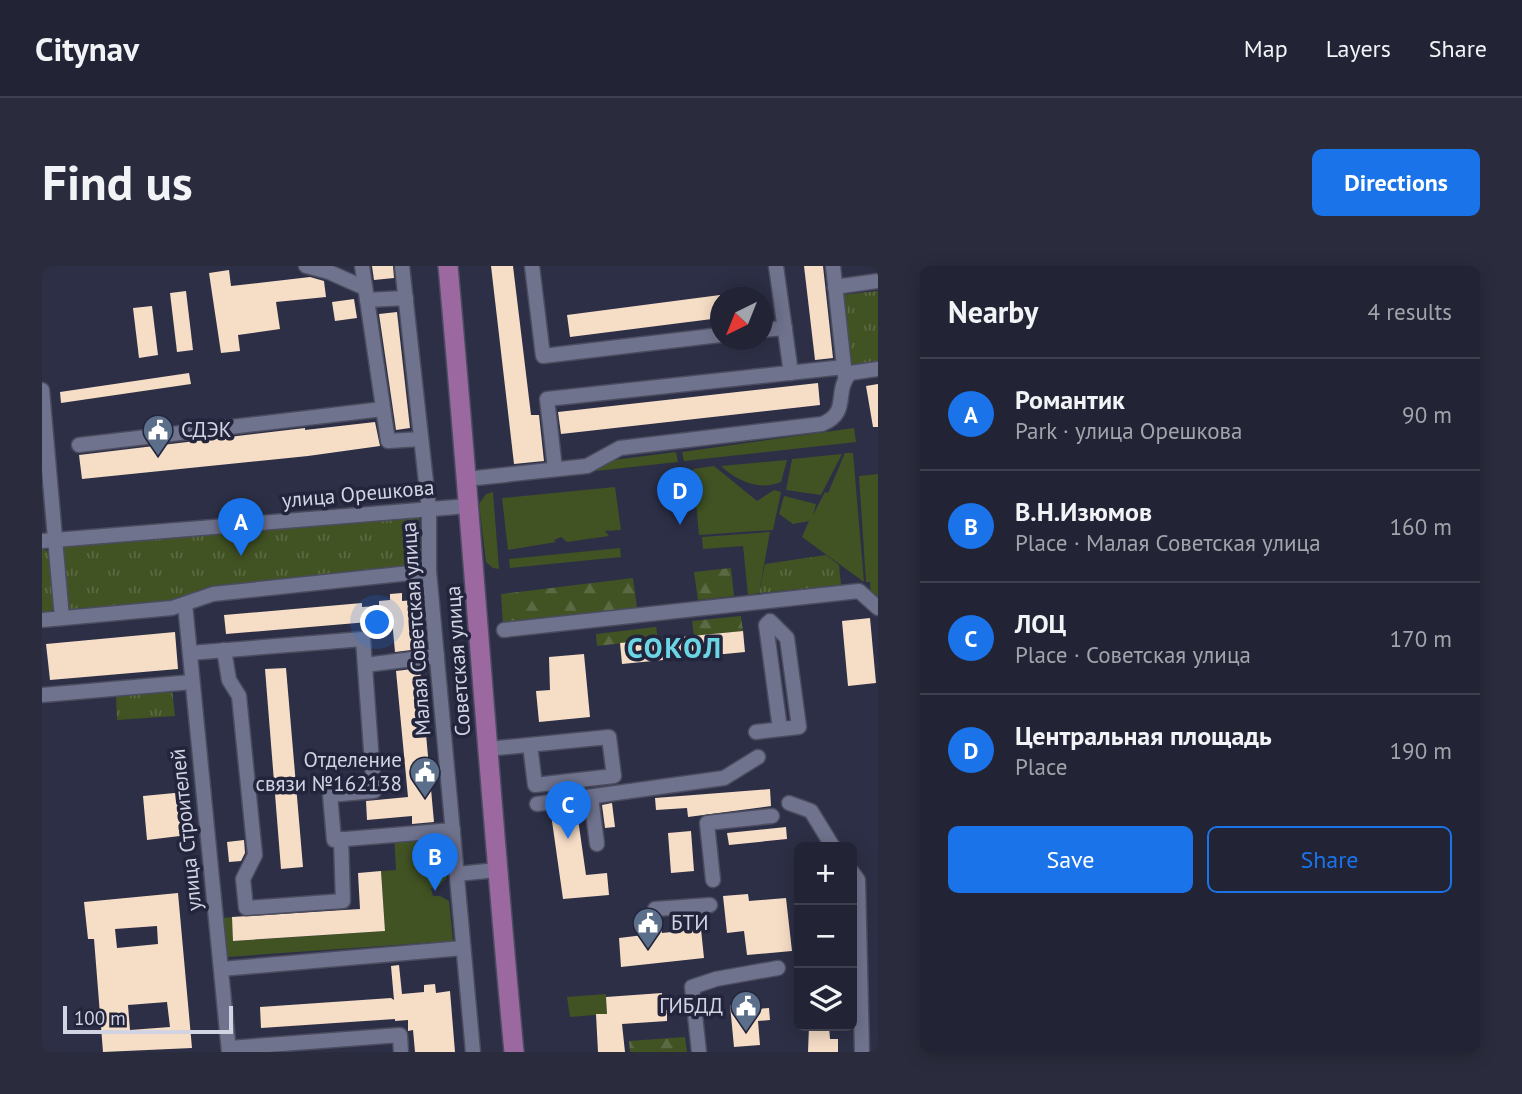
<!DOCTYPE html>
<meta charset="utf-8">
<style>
body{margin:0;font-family:"PT Sans",sans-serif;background:#2a2b3c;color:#f1f3f6}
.controls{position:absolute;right:21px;bottom:21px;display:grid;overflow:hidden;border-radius:10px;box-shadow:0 4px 18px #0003}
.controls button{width:63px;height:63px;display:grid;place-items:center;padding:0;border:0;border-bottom:2px solid #3f404f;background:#222334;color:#f1f3f6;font:35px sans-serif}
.compass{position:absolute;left:668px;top:21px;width:63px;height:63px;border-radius:50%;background:#222334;box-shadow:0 4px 18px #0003;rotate:223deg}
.scale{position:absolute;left:21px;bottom:18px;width:170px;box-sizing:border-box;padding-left:7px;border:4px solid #d2d4e3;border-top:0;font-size:19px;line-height:24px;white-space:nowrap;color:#d2d4e3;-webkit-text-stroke:5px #23253c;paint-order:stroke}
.you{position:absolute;left:336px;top:357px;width:24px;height:24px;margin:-18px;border:5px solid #fff;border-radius:50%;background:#1a73e8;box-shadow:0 0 0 10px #1a73e833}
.badge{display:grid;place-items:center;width:46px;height:46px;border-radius:50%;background:#1a73e8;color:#fff;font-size:23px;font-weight:700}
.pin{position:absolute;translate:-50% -58px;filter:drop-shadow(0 2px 4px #0008)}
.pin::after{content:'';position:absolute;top:37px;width:24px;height:21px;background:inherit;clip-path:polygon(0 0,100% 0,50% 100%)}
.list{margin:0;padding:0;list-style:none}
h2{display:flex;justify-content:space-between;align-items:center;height:91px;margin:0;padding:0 28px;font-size:30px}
h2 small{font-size:23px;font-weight:400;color:#a2a4ac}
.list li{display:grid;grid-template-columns:46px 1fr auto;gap:21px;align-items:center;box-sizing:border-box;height:112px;padding:0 28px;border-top:2px solid #3f404f}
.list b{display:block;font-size:26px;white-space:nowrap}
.list p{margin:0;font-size:23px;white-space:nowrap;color:#a2a4ac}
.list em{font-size:23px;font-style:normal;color:#a2a4ac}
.actions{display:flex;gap:14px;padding:21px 28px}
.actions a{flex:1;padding:16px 0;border:2px solid #1a73e8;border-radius:10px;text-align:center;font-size:24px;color:#1a73e8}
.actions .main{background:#1a73e8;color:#fff}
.icon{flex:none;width:38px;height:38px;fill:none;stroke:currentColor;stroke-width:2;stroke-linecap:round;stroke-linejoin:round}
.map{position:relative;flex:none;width:836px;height:786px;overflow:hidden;border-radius:10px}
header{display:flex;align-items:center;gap:42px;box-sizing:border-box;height:98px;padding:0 35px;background:#222334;border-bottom:2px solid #3f404f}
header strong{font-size:33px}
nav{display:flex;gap:38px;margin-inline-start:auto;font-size:24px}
.intro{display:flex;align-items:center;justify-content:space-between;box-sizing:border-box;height:168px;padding:0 42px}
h1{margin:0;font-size:49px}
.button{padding:18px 32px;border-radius:10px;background:#1a73e8;color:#fff;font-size:24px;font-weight:700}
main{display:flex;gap:42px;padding:0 42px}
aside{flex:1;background:#222334;border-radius:10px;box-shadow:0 4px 18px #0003}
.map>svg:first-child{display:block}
.grass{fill:#415223}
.forest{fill:url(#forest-firs)}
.park{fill:url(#park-tufts)}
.building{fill:#f6ddc6;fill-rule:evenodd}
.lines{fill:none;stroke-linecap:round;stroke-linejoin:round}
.minor-casing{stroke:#4b4c5f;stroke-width:17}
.major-casing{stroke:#4b4c5f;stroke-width:22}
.minor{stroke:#70738d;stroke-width:14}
.major{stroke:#9b68a0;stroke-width:19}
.labels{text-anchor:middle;stroke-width:7;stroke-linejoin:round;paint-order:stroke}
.poi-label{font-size:21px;fill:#d2d4e3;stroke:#23253c;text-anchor:start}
.street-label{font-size:21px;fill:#d2d4e3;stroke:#23253c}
.district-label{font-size:28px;font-weight:bold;letter-spacing:2px;fill:#6bd6e3;stroke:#23253c}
</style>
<header>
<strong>Citynav</strong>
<nav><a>Map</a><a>Layers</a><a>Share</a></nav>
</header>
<div class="intro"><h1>Find us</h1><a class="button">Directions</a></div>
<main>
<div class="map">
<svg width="836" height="786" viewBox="0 0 836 786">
<defs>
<pattern id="forest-firs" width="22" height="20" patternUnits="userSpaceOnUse" patternTransform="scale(1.75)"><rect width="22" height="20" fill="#415223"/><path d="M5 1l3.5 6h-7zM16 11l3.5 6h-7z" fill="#5c6a43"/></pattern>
<pattern id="park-tufts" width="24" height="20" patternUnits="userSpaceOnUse" patternTransform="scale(1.75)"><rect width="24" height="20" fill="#415223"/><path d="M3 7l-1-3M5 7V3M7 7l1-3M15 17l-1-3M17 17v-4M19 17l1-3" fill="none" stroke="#5c6a43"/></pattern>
</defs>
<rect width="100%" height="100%" fill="#2d2f46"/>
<g class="grass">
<polygon points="812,162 814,176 642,195 640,186"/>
<polygon points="634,186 636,196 554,205 564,195"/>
<polygon points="803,187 811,187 822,316 760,271 767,255 751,258 737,248 742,230 774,238 771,249 783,226 786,227"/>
<polygon points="800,188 779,229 744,224 750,193"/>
<path d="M745,194L739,216C717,225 695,215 679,200Z"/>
<polygon points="672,200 715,235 732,224 739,226 731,264 657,269 651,203"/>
<polygon points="836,208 836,339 829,338 828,316 824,316 817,210"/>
<polygon points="573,221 579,264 563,265 567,270 525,276 519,271 512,274 514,276 466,284 460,232"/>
<polygon points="451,226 457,303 451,302 444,296 437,238 444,228"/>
<polygon points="728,266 717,327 706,329 701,280 661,283 660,271"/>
<polygon points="578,282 579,291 468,302 467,293"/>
<polygon points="401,565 405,612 396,621 389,622 391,630 398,630 407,635 411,675 185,691 181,652 190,651 192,675 343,665 339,605 354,604 352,569"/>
<polygon points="564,728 565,748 528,751 525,731"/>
</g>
<g class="forest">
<polygon points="689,302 692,330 656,334 652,306"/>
<polygon points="591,312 595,342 461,358 459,328"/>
<polygon points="699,350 701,365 652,370 650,355"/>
<polygon points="614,361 616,373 555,380 554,368"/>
<polygon points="643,771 645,786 588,786 587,775"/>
</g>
<g class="park">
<polygon points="836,25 836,99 808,103 799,29"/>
<polygon points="377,251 381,300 166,322 115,338 28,345 23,339 18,280"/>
<polygon points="0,282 8,287 12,342 5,349 0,350"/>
<polygon points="784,289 797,299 799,319 717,327 723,298"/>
<polygon points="130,423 133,450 75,454 74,428"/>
</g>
<g class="building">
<polygon points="330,0 351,0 352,12 332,14"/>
<polygon points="449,0 471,0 489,149 497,149 502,195 472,198"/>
<polygon points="762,0 781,0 791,92 773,94"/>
<polygon points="187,4 189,20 268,11 282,15 284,31 234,36 238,63 196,69 198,85 179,87 167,7"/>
<polygon points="144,25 151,84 135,86 128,27"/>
<polygon points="678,29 678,52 528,71 525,49"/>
<polygon points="312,33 315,52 293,55 290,36"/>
<polygon points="110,40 116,89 97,92 91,42"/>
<polygon points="355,46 368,162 354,164 337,48"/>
<polygon points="147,107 149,118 19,137 18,126"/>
<polygon points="776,117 778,139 519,168 516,146"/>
<polygon points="836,118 836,161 831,161 824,120"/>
<polygon points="333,156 338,180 266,190 40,213 37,189 263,162 263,164"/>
<polygon points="360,327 360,335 372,334 377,383 353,386 350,354 184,368 182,349 320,337 320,341 337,340 337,335 348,334 348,328"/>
<polygon points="828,352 834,417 806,420 800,355"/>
<polygon points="701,365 703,386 580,398 578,377"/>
<polygon points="133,366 136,403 8,414 4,378"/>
<polygon points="542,388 548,451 497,456 494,425 508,424 507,391"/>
<polygon points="244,402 261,601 239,603 223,403"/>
<polygon points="378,402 392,556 370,558 370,550 325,554 324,535 366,531 354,405"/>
<polygon points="728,523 729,540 646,551 645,542 614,544 613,532"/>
<polygon points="143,526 146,569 105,574 101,530"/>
<polygon points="570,537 573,561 563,562 560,539"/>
<polygon points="536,553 544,609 565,607 567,629 521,633 510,555"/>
<polygon points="744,561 745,573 687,579 685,567"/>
<polygon points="649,565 652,605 629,607 626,567"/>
<polygon points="202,574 203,587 199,595 187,596 185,576"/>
<polygon points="339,605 343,665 191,675 190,651 318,643 316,607"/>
<path d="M136,627L150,782L61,786L52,673H46L42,636ZM115,660L116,678L75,682L73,663ZM125,736L128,761L88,764L86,739Z"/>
<polygon points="706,628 707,635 744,632 750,685 705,689 702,665 685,667 681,630"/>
<polygon points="619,662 620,667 659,663 662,692 579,701 577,672 610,668 610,663"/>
<polygon points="357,699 360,728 382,726 382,719 393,718 394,727 408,725 413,786 373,786 371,764 366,765 366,754 353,755 353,753 219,762 218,741 349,732 352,734 349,700"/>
<polygon points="620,727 621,744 625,744 625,755 580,758 583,786 556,786 554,748 565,748 564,731"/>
<polygon points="713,737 714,743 727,742 728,754 716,755 718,779 692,781 688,739"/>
<polygon points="767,760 787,760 788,773 796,773 796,786 766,786"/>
</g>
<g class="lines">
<g class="minor-casing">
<g id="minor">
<polyline points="264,0 287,6 323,22"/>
<polyline points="320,0 346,175 379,173"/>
<polyline points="360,0 387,243 387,305 431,786"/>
<polyline points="490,0 501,90 678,69"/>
<polyline points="734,0 749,107"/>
<polyline points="791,0 803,110"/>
<polyline points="793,21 836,15"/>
<polyline points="325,34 364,32"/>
<polyline points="720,64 743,62"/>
<polyline points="0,124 20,352"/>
<polyline points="37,179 341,143"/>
<polyline points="513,203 505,133 802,101"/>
<path d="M425,213L545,200L578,182L780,158C809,146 791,126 808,107L836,103"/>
<polyline points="0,275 426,240"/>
<polyline points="143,338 187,786"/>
<polyline points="0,354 130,342 171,328 387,305"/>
<polyline points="462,364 817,325 836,342"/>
<polyline points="182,384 187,414 197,430 213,589 201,613 204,642 301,635 299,573"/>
<polyline points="148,387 321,373 332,525 288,529 292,574 411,564"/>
<polyline points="323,399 395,390"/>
<polyline points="0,429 150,416"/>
<polyline points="714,466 757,461 745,372 728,355 724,359 738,463"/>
<polyline points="445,483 567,471 572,510 493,519 488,479"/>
<polyline points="747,537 769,545 791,581"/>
<polyline points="495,538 682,512 716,491"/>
<polyline points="535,540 550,539 555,578"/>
<polyline points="810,606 816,614 820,786"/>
<polyline points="415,608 455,604"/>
<polyline points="671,614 665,557 730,550"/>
<polyline points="613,643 668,639"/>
<polyline points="179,703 421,682"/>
<polyline points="187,782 358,769 359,786"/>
<polyline points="657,786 650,721 674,713 736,702"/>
</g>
</g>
<g class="major-casing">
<path id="major" d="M406,0C430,262 447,524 472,786"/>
</g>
<use href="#minor" class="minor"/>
<use href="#major" class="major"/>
</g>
<defs>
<g id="civic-pin" transform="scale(1.575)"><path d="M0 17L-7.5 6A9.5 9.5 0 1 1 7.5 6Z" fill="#5c6f8a" stroke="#23253c"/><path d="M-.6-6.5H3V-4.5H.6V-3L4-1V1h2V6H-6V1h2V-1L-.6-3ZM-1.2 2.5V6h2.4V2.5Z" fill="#fff"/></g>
</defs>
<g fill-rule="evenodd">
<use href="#civic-pin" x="116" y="164"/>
<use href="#civic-pin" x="383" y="506"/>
<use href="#civic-pin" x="606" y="657"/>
<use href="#civic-pin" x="704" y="740"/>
</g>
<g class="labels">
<g class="poi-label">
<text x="139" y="171">СДЭК</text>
<text x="360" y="501" text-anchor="end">Отделение<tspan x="360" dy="24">связи №162138</tspan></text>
<text x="629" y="664">БТИ</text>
<text x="681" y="747" text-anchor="end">ГИБДД</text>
</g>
<g class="street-label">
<text transform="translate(316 228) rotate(-5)" y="7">улица Орешкова</text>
<text transform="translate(374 363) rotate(-94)" y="7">Малая Советская улица</text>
<text transform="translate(416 395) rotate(-94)" y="7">Советская улица</text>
<text transform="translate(144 564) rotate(-96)" y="7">улица Строителей</text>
</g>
<g class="district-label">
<text x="633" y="392">СОКОЛ</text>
</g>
</g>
</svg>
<div class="controls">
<button>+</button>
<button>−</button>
<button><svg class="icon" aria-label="layers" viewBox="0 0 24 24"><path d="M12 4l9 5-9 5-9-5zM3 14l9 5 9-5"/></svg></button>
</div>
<svg class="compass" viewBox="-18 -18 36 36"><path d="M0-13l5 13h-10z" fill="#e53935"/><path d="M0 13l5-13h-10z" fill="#a2a4ac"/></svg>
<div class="scale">100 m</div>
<div class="you"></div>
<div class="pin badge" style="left:199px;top:290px">A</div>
<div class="pin badge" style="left:393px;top:625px">B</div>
<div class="pin badge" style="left:526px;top:573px">C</div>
<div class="pin badge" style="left:638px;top:259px">D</div>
</div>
<aside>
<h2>Nearby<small>4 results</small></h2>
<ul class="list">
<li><span class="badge">A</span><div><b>Романтик</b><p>Park · улица Орешкова</p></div><em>90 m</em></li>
<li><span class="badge">B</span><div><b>В.Н.Изюмов</b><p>Place · Малая Советская улица</p></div><em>160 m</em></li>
<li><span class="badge">C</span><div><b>ЛОЦ</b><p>Place · Советская улица</p></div><em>170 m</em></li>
<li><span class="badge">D</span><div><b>Центральная площадь</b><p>Place</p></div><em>190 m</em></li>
</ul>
<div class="actions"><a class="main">Save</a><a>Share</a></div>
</aside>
</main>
